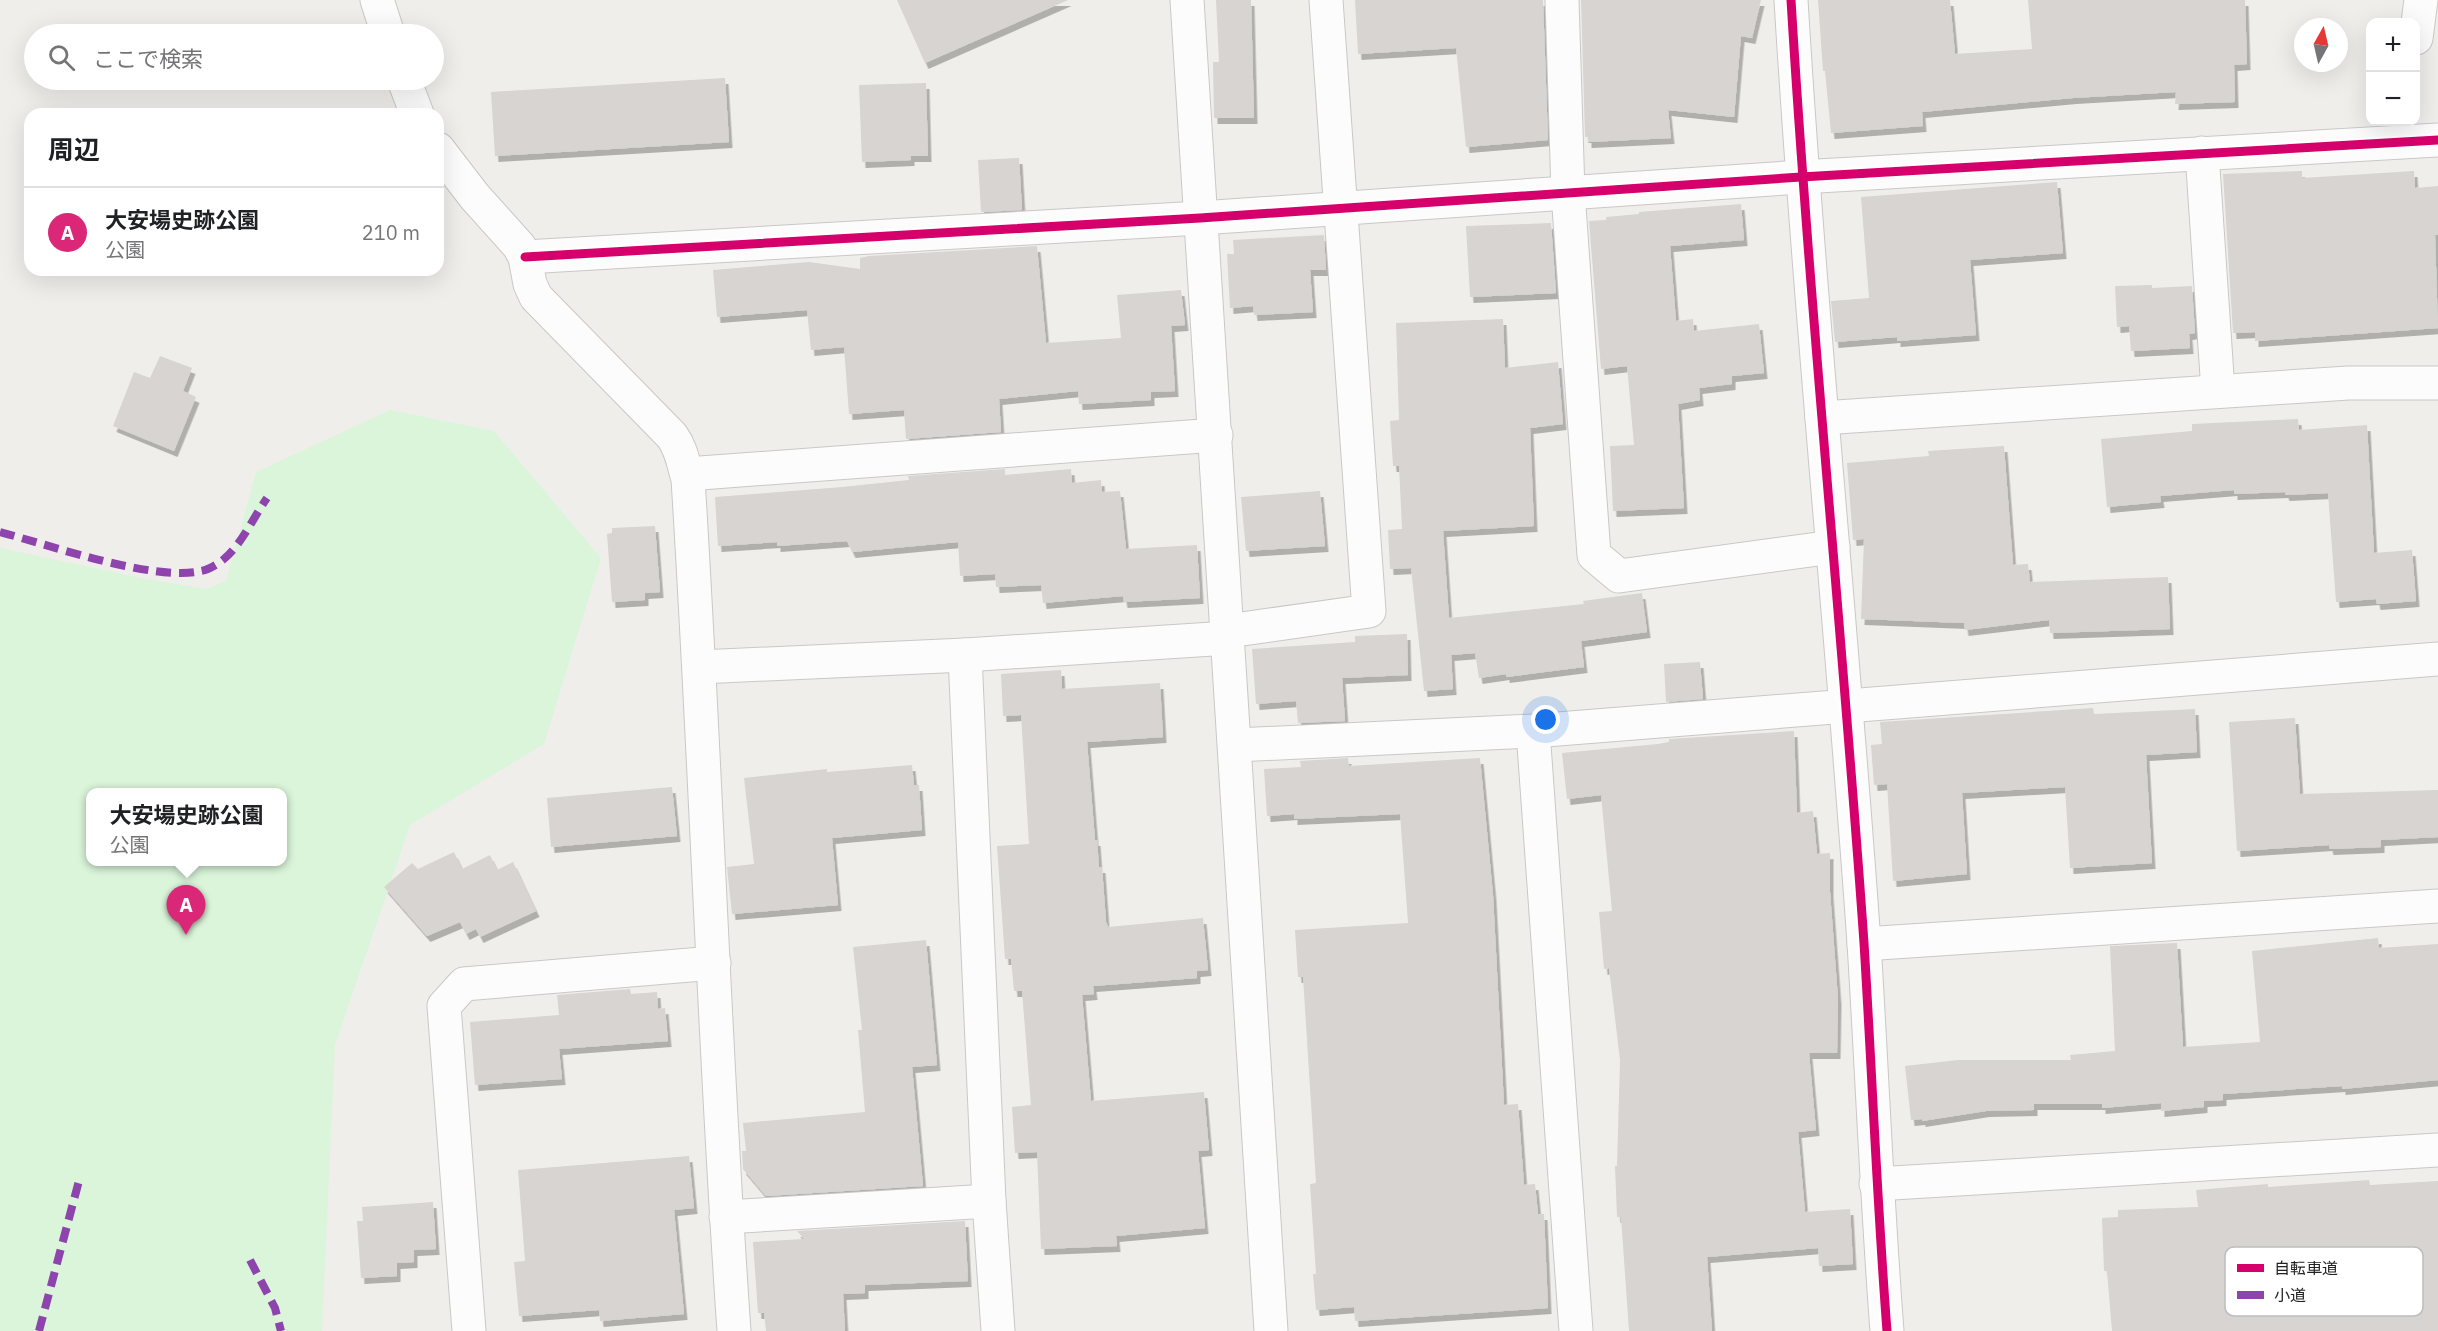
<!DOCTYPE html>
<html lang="ja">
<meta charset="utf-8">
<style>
body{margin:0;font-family:"IBM Plex Sans","Noto Sans JP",sans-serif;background:#f6f6f6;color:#202124}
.controls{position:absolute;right:18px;top:18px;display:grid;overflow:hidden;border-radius:12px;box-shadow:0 6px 24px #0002}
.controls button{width:54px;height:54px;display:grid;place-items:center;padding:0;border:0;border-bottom:2px solid #e0e0e0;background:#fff;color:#202124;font:30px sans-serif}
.compass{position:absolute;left:2294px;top:18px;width:54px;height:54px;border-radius:50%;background:#fff;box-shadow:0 6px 24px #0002;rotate:8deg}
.you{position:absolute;left:1546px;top:720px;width:21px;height:21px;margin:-15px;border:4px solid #fff;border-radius:50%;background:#1a73e8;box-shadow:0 0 0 9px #1a73e833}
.badge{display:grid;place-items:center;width:39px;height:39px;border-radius:50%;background:#db2777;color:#fff;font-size:20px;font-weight:700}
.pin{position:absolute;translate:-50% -50px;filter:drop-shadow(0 2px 3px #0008)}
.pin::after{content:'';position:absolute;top:32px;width:21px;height:18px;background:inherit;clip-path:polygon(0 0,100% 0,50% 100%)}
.popup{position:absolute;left:86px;top:788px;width:201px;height:78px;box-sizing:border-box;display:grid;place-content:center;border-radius:12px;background:#fff;filter:drop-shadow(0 2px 4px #0005);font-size:20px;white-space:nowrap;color:#757577}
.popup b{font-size:22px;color:#202124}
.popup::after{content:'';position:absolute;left:50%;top:100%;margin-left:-12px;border:12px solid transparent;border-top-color:#fff}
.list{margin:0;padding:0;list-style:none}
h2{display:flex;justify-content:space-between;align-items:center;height:78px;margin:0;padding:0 24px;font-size:26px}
h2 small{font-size:20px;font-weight:400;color:#757577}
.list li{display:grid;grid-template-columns:39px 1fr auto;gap:18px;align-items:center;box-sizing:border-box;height:90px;padding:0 24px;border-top:2px solid #e0e0e0}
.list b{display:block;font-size:22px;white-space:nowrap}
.list p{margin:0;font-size:20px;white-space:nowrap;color:#757577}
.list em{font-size:20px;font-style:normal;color:#757577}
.icon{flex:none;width:33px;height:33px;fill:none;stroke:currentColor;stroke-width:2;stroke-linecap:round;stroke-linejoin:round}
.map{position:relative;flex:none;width:2438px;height:1331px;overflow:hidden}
.search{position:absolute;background:#fff;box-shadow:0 6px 24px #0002;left:24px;top:24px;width:420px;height:66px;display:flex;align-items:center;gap:15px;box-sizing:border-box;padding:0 21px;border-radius:33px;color:#757577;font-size:22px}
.panel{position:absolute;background:#fff;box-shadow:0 6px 24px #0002;left:24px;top:108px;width:420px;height:168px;border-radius:18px}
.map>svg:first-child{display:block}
.park{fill:#daf5da;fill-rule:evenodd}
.building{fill:#d7d4d2;filter:url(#shadow)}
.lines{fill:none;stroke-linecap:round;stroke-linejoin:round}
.minor-casing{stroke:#c9c8c7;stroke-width:35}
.minor{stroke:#fdfcfc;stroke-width:33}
.quiet{stroke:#8e44ad;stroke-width:8;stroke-dasharray:15 8;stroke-linecap:butt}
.cycleway-casing{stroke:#fff;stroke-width:13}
.cycleway{stroke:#d6006c;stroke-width:9}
.key{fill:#fff;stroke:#bdbdbd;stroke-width:1.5}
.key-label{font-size:16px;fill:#222}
</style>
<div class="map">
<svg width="2438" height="1331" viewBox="0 0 2438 1331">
<defs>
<filter id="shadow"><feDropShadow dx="3.5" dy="6" stdDeviation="0" flood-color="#0004"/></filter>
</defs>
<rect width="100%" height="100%" fill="#f0eeeb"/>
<path class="park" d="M390,410L494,431L601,558L544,744L410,825L335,1045L322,1331H0V548L146,579L207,589L226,581L256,472ZM90,792H282V862H90Z"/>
<g class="building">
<polygon points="897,0 1068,0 925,63"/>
<polygon points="1216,0 1251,0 1254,118 1214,118 1213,62 1219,62"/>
<polygon points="1355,0 1543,0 1548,140 1466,147 1456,48 1358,54"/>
<polygon points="1581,0 1761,0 1752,38 1741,36 1734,117 1668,110 1671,138 1588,142 1588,137 1585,137"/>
<polygon points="1818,0 1950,0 1955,54 2032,49 2028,0 2245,0 2247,64 2234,65 2235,102 2175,104 2176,92 2073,98 1922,112 1923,126 1831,133 1825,71 1823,71"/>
<polygon points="725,78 729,142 495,156 491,92"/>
<polygon points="926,83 928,156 911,156 911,160 862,162 859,85"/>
<polygon points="1019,158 1022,210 981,212 978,160"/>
<polygon points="2302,171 2302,178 2414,171 2415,188 2438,186 2438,235 2435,235 2438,328 2255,341 2255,332 2233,333 2223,174"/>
<polygon points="2057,182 2063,253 1970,260 1976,335 1897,341 1897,337 1835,342 1831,301 1869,298 1861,197"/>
<polygon points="1741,204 1744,240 1670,246 1676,321 1693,319 1694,331 1759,324 1764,373 1732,376 1732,384 1699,388 1700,400 1678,404 1684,508 1613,511 1610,446 1634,445 1627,366 1601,369 1589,221 1606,220 1606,217 1639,214 1639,212"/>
<polygon points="1551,223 1556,293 1470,297 1466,226"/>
<polygon points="1324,235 1326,270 1310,270 1313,312 1254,315 1253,306 1230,308 1227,254 1234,254 1233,240"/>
<polygon points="1037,246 1046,343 1121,338 1117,295 1181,290 1185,325 1171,326 1175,391 1151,392 1151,400 1079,404 1078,391 999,399 1001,432 906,439 904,410 849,414 844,347 811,350 807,310 717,317 713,270 809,262 860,269 860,258 869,256"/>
<polygon points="2152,285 2152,288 2192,286 2195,333 2189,334 2190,348 2131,351 2129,326 2117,327 2115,286"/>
<polygon points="1503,319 1505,368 1558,362 1563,424 1530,428 1534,526 1443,531 1449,618 1584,604 1583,601 1642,593 1647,632 1581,641 1584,667 1506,677 1506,674 1479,678 1475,653 1451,655 1453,689 1424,691 1411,568 1390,569 1388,530 1402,529 1399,466 1393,466 1390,421 1399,420 1396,323"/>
<polygon points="160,356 192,368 183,391 196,397 174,451 113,426 134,372 150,378"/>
<polygon points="2298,419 2299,430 2367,425 2374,553 2412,550 2416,601 2377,604 2376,599 2336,602 2328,493 2286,495 2285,492 2234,494 2234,490 2160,496 2161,502 2107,507 2101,439 2192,431 2192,424"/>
<polygon points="2004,446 2013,565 2028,564 2030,582 2168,577 2170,629 2050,633 2049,620 1965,630 1964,623 1861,619 1864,539 1853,540 1847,463 1929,456 1928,451"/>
<polygon points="1005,469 1005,475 1071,469 1072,483 1101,480 1102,492 1120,491 1126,549 1197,545 1200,598 1124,602 1123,596 1043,603 1041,585 996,587 995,574 960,576 958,542 852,552 847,541 777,546 777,542 718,546 715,497 842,487 909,480 908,476"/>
<polygon points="1320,491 1325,546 1246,551 1241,497"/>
<polygon points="655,526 660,592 645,593 645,600 612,602 607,534 612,533 612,528"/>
<polygon points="1407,634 1408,675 1342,678 1345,721 1298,723 1296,701 1256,704 1252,649 1355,642 1355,636"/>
<polygon points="1700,662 1703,699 1666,702 1664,664"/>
<polygon points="1061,670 1062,689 1160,683 1163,737 1087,742 1095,840 1097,840 1099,867 1102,867 1106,922 1108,927 1203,918 1208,970 1197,971 1197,978 1093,986 1094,994 1082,995 1091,1101 1204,1092 1209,1150 1198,1151 1205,1228 1116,1236 1117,1246 1041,1249 1037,1152 1015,1153 1012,1107 1031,1105 1022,991 1014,991 1011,959 1005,959 997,846 1029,844 1021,715 1003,716 1001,674"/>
<polygon points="2093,708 2094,714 2195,709 2197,752 2146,755 2152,863 2070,868 2065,787 1962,793 1967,874 1893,881 1887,784 1874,785 1871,745 1882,744 1880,722"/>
<polygon points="2295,718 2300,794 2438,790 2438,837 2381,840 2381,847 2330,849 2329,845 2237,851 2229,722"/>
<polygon points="1794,731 1797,813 1813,811 1817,854 1830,853 1830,892 1838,999 1837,1053 1809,1053 1816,1130 1798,1132 1805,1212 1850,1209 1853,1264 1819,1266 1818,1248 1707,1257 1712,1331 1629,1331 1621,1217 1617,1217 1615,1166 1617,1166 1620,1060 1609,968 1604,969 1599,912 1612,911 1601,795 1567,799 1562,753 1658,744 1669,742 1669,739"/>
<polygon points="1348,758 1349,766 1480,758 1493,895 1504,1105 1518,1104 1524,1185 1535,1184 1538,1214 1544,1214 1548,1308 1355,1321 1354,1307 1316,1310 1313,1274 1316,1274 1310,1184 1316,1183 1303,977 1298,977 1295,930 1408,923 1400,814 1294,819 1294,814 1267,816 1264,769 1301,767 1300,761"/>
<polygon points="912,765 914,785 919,785 922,830 832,838 838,905 732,914 727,867 754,864 744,778 827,769 827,772"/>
<polygon points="672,787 677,836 551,847 547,798"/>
<polygon points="454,852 462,869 490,855 497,870 513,862 536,911 480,937 476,929 466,934 460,922 427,936 384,887 412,863 418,869"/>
<polygon points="2378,938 2379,948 2438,944 2438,1080 2342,1089 2342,1086 2223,1094 2223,1100 2204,1101 2204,1107 2161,1111 2161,1103 2102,1108 2102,1104 2034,1104 2034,1110 1986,1111 1922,1121 1922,1119 1911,1120 1905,1066 1958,1060 2071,1060 2070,1055 2115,1051 2110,946 2177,943 2183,1047 2260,1042 2252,951"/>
<polygon points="926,940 937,1065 912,1067 923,1186 766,1196 743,1169 742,1151 746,1151 743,1123 865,1112 858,1030 862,1030 853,947"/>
<polygon points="630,989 631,994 657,992 658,1009 665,1008 668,1041 559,1049 562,1079 475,1085 470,1022 559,1015 557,995"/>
<polygon points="689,1156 694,1208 674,1210 684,1314 600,1321 599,1310 519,1316 514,1262 525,1261 518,1170"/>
<polygon points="2369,1180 2370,1185 2438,1181 2438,1331 2112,1331 2107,1271 2104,1271 2102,1218 2118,1217 2118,1210 2198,1207 2196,1190 2268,1184 2268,1187"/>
<polygon points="433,1202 436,1249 414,1250 414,1262 397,1263 397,1276 361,1278 357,1221 363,1221 362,1207"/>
<polygon points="965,1221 968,1281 865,1285 865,1293 843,1294 845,1331 766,1331 764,1313 758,1313 753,1242 804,1239 797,1231"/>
</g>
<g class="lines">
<g class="minor-casing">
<g id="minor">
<polyline points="377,0 388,34"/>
<polyline points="1187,0 1271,1331"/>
<polyline points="1562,0 1568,193 1594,555 1619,576 1833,547"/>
<path d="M1791,0C1810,315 1842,628 1864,943C1872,1072 1877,1202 1887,1331"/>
<polyline points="2416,38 2421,0"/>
<polyline points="404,80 417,114"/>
<path d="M438,149L475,197L519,246L525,257L530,284L536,297L672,436C682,450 683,463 688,479C706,763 714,1047 734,1331"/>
<polyline points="2202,153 2218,391"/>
<polyline points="525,257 1200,218 1801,177 2438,140"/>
<polyline points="1822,418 2348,383 2438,383"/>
<polyline points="687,474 1216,435"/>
<polyline points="1228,631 1369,611 1326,0"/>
<polyline points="965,655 989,1201 998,1331"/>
<polyline points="700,667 965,655 1228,638"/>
<polyline points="1533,731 1576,1331"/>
<polyline points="1236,745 1533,731 2438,659"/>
<polyline points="1864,944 2438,906"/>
<polyline points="1876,1184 2438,1150"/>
<polyline points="726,1217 989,1201"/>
<polyline points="469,1331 444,1006 464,984 714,963"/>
</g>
</g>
<use href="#minor" class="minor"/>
<g class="quiet">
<path d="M0,532C49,545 155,582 201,571C208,570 220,563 225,558C243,542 253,518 267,498"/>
<polyline points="250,1260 275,1308 281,1331"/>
<polyline points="39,1331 80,1177"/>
</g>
<g class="cycleway-casing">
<g id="cycleway">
<path d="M1791,0C1810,315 1842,628 1864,943C1872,1072 1877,1202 1887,1331"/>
<polyline points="525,257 1200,218 1801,177 2438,140"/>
</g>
</g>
<use href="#cycleway" class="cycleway"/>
</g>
<rect x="2225" y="1247" width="198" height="69" rx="9" class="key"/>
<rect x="2237" y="1264" width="27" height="8" fill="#d6006c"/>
<rect x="2237" y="1291" width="27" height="8" fill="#8e44ad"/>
<g class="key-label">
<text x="2274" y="1274">自転車道</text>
<text x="2274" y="1301">小道</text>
</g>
</svg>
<div class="controls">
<button>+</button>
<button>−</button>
</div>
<svg class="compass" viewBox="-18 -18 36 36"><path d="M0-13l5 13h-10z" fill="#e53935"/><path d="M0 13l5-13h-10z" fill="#757577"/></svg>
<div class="you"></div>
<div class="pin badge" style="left:186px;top:935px">A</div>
<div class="popup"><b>大安場史跡公園</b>公園</div>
<div class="search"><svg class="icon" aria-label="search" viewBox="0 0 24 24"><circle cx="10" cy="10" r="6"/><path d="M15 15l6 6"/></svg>ここで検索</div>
<section class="panel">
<h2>周辺<small></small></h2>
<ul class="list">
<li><span class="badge">A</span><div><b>大安場史跡公園</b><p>公園</p></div><em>210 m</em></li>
</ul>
</section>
</div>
